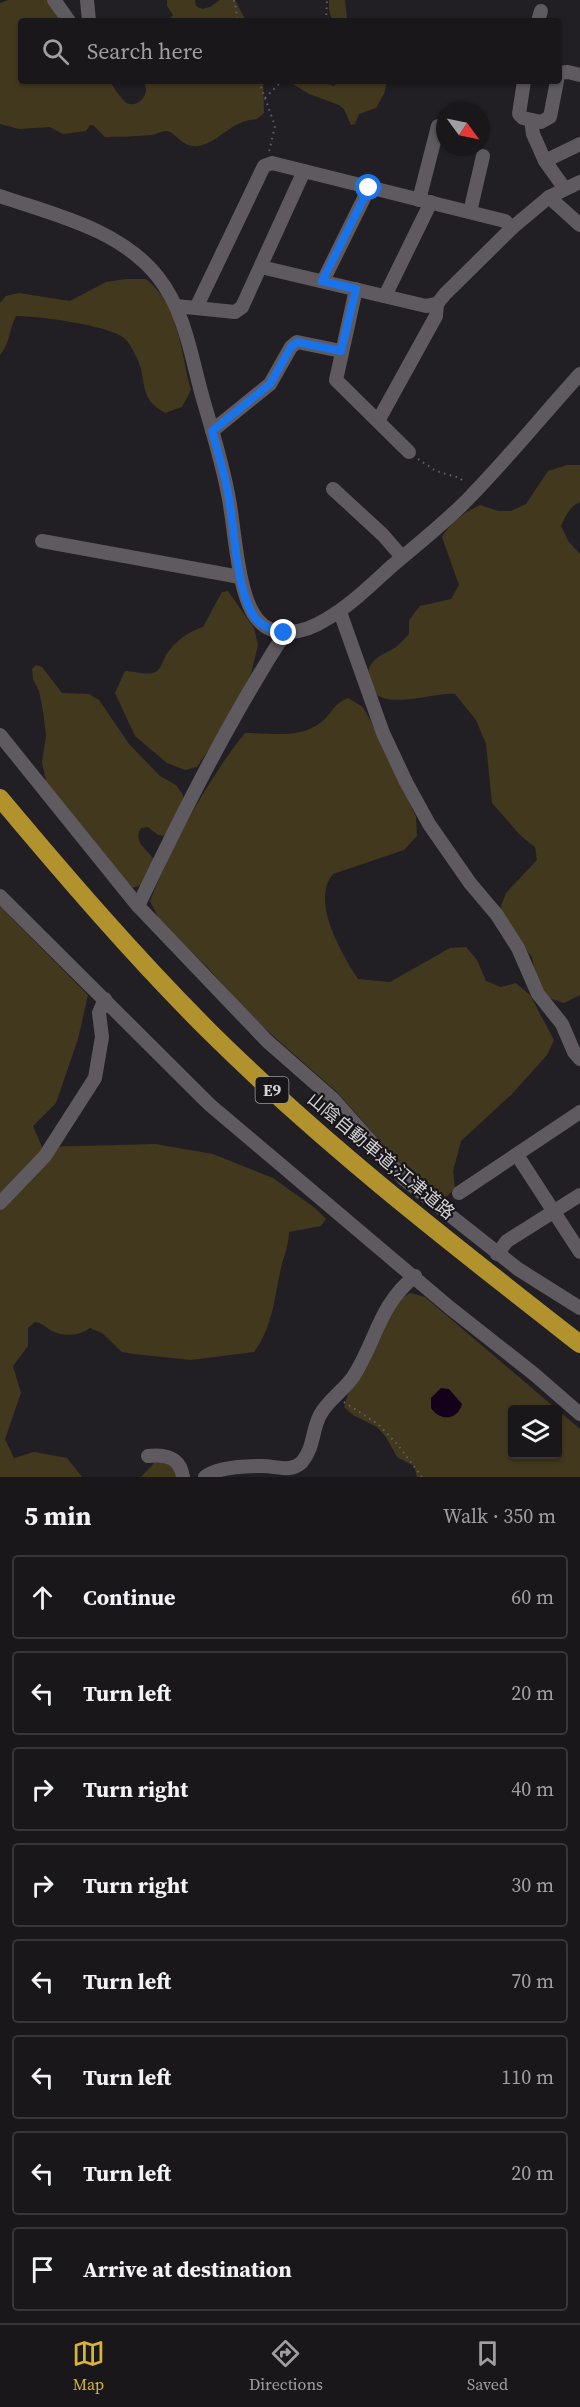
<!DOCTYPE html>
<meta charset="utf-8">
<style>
body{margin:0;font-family:"Source Serif 4","Noto Sans JP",serif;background:#272428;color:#f1f3f6}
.controls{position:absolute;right:18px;bottom:18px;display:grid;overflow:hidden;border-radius:6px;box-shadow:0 2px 4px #0004}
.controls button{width:54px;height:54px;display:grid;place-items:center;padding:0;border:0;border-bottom:2px solid #38363a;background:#1a171b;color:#f1f3f6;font:30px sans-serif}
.compass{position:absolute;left:436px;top:102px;width:54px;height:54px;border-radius:50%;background:#1a171b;box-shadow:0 2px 4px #0004;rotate:123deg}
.stop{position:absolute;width:18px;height:18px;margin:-14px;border:4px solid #1a73e8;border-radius:50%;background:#fff}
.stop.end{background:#1a73e8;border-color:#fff;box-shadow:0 2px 6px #0008}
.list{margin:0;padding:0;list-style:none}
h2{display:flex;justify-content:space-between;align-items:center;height:78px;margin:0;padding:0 24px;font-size:26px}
h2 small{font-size:20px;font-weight:400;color:#9f9fa3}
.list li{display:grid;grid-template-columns:39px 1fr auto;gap:18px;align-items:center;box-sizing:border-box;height:84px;margin:0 12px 12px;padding:0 12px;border:2px solid #38363a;border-radius:6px}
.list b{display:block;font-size:22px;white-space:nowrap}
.list em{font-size:20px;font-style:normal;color:#9f9fa3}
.icon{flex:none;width:33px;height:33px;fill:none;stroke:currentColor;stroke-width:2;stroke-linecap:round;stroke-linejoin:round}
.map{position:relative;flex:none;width:580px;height:1477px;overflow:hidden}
.search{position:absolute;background:#1a171b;box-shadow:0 2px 4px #0004;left:18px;right:18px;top:18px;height:66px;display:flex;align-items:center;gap:15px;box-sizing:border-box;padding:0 21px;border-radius:6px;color:#9f9fa3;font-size:22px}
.sheet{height:846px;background:#1a171b}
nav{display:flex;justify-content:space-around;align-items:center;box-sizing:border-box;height:84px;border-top:2px solid #38363a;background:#1a171b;font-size:16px;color:#9f9fa3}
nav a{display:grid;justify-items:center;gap:3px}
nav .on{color:#dbb333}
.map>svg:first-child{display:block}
.green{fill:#42381e;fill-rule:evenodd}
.water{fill:#15001c}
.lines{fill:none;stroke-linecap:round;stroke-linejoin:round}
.path{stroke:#626064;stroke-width:2;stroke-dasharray:1.5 4.5;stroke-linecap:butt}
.street{stroke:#5f5a60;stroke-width:14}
.highway{stroke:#b2922c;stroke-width:18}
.route{stroke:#1a73e8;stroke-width:8}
.labels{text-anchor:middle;stroke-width:4.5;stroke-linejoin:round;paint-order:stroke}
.shield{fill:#19161a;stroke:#9c9a9d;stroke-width:1.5}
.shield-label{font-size:16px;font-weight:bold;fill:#d4d2d5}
.street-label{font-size:18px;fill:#d4d2d5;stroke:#19161a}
</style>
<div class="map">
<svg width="580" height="1477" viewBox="0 0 580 1477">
<rect width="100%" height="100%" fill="#221f24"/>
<g class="green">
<path d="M8,0H51L67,21H21V81H109C114,87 118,95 124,101C132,109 145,101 146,91C146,88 145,84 144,81H263L264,113L257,119C229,121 221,142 198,146C185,148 180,138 170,132C164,129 158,134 152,135C136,136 120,137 105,137L93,125H90L86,131L63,134L50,127L19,129L0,124V3Z"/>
<polygon points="167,0 195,0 196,6 202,9 210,7 220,0 235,0 246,21 155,21 170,18 173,15 167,6"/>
<polygon points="329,0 345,0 347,18 349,21 332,21 329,9"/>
<polygon points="293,81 318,81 334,86 339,81 387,81 384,94 376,108 359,114 355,124 351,125 344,109 339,105 309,94 293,84"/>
<path d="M126,279H146C180,306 180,351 191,390L182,407L165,413C137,397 148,382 137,358C134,352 129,342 124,338C108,325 38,316 16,316C9,329 10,344 0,355V303L6,296L19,293L70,301L106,282Z"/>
<path d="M567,465H580V502C570,506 565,517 561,526L569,542L580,554V995L564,1003L549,998L537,984L532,957L512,932L500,909L506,893L537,860L535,847L521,836L492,803L486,744L476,720L455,694C436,691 375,715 370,683C369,675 366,669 373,662C378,655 389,652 396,647C401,643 405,638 409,634V620L420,606L451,599L459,585L442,537C451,522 463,513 480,505L498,511H511L526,504L548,471Z"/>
<path d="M228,591L254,628L258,645L251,674L223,728L197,767L185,770L167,763L135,736L115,693L125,671C133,671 146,675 153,673C162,670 162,662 166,655C175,641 188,632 203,627L222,592Z"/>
<path d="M36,665L42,667L62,693L89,694L99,700L129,744L160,776L176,785L183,795V804L165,836L158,835L148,827L141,828C133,841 145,848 153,858C153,873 146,887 130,888L47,786L42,762L46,736L43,711L39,691L33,679L32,669Z"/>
<path d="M348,698L363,707L379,736L416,817L417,836L404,850L333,874C310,901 342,954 358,979L390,982L450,948L466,947L477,960L486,981L501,987L516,983L530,995L554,1040L547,1055L512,1094L461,1141L453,1171L455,1188L444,1199L433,1195L409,1174L338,1093L254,1019L207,967L160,921L150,901C172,845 207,780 245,733C269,733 300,739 320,723C333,714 330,706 348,698Z"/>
<path d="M0,906L88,995L78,1039L56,1103L33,1126L42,1147L155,1144L213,1154L273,1178L315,1208L326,1219L321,1226L289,1232C289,1245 284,1255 281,1268C274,1299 273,1326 254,1352L191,1360L134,1354L122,1352L102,1333L90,1328C79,1336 65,1337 52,1331C46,1328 43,1323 35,1322L28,1328V1346L13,1366L21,1393L5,1439L14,1458L34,1452L67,1458L82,1477H0Z"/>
<path d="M410,1293L425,1297L580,1429V1477H417L414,1466L397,1457L386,1437L377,1427L353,1415L344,1407L348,1394L398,1301ZM512,1410H558V1454H512Z"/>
<polygon points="156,1461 174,1464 179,1477 141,1477"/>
</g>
<path class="water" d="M441,1388L449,1389L462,1404C458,1420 440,1422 431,1408V1398Z"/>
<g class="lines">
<g class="path">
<polyline points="234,0 238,21"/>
<polyline points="326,21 327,0"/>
<polyline points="259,81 275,126 269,152"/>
<polyline points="265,98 282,81"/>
<polyline points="418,459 436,471 460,478 464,482"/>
<polyline points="344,1402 378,1424 398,1445 422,1477"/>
</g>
<g class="street">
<polyline points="54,0 69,21"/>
<polyline points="87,0 89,21"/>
<polyline points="538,21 541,11"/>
<polyline points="559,73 568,72 580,75"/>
<polyline points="524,81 519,114 523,118 541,122 550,117 557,81"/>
<polyline points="531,120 533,134 545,161 580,144"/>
<polyline points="545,161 565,189"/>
<path d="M0,196C55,215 120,229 158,277C186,313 191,357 203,399C212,430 222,462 228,494C235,526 237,597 258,620C275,640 306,632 325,620C350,606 372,584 393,565C419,543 446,522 470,497C508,458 543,415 580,374"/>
<polyline points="549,197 580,225"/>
<polyline points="419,200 438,126"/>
<polyline points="470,212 483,156"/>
<polyline points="261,267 426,306 437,304 445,294 512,228 549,197 580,182"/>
<polyline points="323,281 369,188"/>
<polyline points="356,289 336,380 409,452"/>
<polyline points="385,296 431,202"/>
<polyline points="176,306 235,312 242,307 304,171 505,221 512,228"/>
<polyline points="196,308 264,166 272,163 304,171"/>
<polyline points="378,421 436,316 437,304"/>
<polyline points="212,431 270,384 291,347 297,342 341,351"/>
<polyline points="333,489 383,535 402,557"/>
<polyline points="42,541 240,577"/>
<polyline points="340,612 383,733 406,782 429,824 470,883 497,915 518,948 538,994 562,1024 574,1052 580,1059"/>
<polyline points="0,735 138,906 267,1041 333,1099 404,1179 518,1269 580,1308"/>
<polyline points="0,896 210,1105 449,1307 534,1374 580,1414"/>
<path d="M138,906C183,812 229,720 285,633"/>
<polyline points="517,1155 580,1252"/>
<polyline points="459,1193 580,1112"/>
<polyline points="0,1203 45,1156 95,1078 102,1037 99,1013 105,999"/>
<polyline points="497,1254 507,1241 580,1195"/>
<path d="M148,1456C166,1454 180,1457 183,1477"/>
<path d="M205,1477C217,1467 246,1466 263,1466C276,1466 291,1473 302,1462C314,1448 312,1430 320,1415C327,1401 343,1391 353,1377C377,1340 378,1306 415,1276"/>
</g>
<path class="highway" d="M0,798C67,878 135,957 209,1031C324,1145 452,1244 580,1344"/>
</g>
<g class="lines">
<path class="route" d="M284,633C272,630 260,626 253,615C235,585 235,528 228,493C224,472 218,452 212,431L270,384L291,347L297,342L341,351L356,289L322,281L369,188"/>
</g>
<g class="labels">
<rect class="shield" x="255.5" y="1077" width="33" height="26" rx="4.5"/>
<g class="shield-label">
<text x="272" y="1096">E9</text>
</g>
<g class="street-label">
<text transform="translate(381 1156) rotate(40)" y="6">山陰自動車道;江津道路</text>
</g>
</g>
</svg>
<div class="controls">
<button><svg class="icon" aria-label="layers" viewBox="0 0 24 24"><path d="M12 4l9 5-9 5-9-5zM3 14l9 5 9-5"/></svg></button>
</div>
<svg class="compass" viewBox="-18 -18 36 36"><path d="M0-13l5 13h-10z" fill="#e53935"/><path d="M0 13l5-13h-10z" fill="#9f9fa3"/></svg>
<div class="stop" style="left:369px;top:188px"></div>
<div class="stop end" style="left:284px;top:633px"></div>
<div class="search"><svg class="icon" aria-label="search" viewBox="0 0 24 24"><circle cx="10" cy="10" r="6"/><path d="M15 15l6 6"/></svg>Search here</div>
</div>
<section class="sheet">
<h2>5 min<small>Walk · 350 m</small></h2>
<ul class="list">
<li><svg class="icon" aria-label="ahead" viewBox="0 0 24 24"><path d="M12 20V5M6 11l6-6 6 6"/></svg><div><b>Continue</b></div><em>60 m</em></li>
<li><svg class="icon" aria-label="left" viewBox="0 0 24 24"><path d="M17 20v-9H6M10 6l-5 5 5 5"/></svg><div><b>Turn left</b></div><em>20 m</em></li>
<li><svg class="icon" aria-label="right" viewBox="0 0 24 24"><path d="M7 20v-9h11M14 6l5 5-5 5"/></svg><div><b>Turn right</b></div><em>40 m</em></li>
<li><svg class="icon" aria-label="right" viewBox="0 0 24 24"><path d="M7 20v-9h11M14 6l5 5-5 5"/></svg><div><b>Turn right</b></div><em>30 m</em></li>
<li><svg class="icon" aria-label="left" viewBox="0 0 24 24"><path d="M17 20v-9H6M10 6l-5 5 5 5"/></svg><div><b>Turn left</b></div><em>70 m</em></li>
<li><svg class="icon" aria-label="left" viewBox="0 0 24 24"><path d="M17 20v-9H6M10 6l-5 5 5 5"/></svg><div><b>Turn left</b></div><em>110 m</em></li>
<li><svg class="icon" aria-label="left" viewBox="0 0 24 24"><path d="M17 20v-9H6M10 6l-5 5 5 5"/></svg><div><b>Turn left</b></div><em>20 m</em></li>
<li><svg class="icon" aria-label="arrive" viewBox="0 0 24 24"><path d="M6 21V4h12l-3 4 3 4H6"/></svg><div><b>Arrive at destination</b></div></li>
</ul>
</section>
<nav>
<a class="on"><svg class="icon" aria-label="map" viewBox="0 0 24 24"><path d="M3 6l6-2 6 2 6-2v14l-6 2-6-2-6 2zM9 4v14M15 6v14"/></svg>Map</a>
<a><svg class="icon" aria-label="directions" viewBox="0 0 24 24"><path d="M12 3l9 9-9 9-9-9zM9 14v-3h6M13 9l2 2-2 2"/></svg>Directions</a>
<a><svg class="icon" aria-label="saved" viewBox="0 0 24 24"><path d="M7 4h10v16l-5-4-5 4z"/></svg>Saved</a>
</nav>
